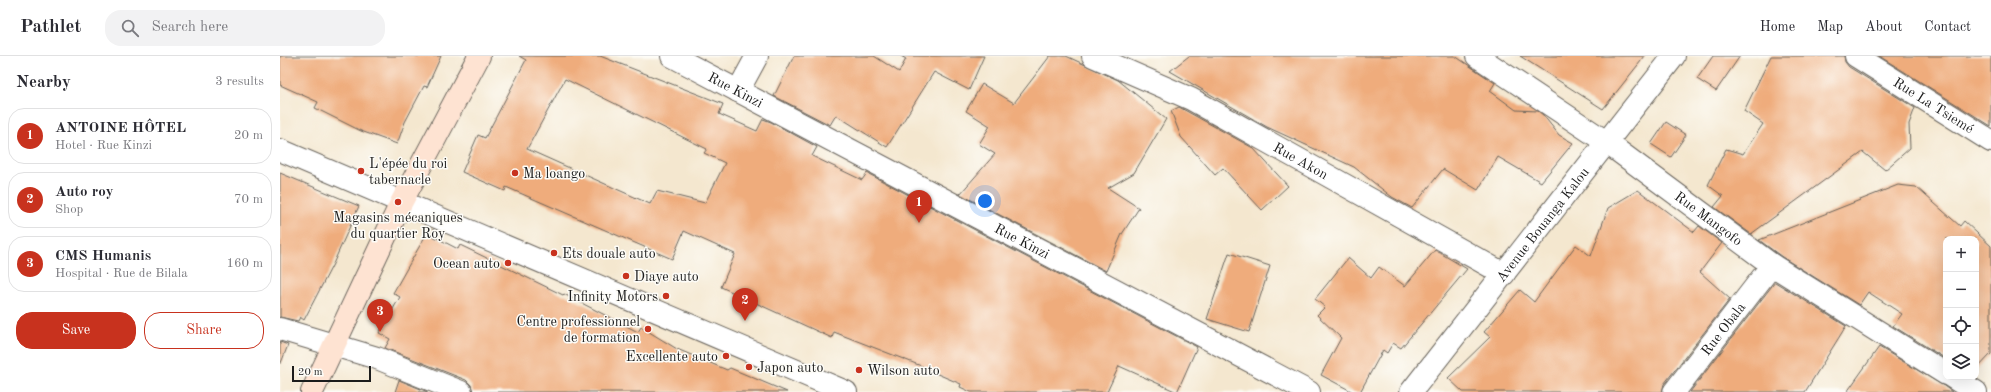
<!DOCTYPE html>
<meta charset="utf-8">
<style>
body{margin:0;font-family:"Old Standard TT",serif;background:#f2f2f3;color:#2b2b33}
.controls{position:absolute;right:12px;bottom:12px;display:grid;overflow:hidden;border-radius:8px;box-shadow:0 4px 16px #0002}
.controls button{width:36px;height:36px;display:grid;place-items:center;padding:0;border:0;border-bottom:1px solid #e1e1e2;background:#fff;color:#2b2b33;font:20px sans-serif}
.scale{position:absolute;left:12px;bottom:10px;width:79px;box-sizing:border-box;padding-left:4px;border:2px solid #1c1c1c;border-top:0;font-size:11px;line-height:14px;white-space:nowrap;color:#1c1c1c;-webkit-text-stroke:3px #fdfcf7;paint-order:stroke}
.you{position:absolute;left:705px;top:145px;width:14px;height:14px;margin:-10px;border:3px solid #fff;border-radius:50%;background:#1a73e8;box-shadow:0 0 0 6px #1a73e833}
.badge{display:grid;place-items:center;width:26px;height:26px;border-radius:50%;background:#c8321e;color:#fff;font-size:13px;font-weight:700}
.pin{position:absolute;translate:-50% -33px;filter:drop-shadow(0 1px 2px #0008)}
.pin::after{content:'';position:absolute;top:21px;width:14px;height:12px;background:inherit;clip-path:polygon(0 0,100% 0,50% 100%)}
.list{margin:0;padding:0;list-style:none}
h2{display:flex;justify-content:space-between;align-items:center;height:52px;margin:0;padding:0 16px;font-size:17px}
h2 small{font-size:13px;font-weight:400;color:#7c7c81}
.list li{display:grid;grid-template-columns:26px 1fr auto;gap:12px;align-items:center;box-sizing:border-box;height:56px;margin:0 8px 8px;padding:0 8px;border:1px solid #e1e1e2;border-radius:16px}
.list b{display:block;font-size:15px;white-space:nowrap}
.list p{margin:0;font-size:13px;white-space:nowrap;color:#7c7c81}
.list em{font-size:13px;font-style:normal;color:#7c7c81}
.actions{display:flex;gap:8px;padding:12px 16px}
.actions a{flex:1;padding:9px 0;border:1px solid #c8321e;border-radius:16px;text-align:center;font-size:14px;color:#c8321e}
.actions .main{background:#c8321e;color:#fff}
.icon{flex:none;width:22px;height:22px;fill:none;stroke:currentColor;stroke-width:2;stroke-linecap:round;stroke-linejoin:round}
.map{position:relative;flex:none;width:1711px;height:336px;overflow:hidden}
header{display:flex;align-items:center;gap:24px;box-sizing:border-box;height:56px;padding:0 20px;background:#fff;border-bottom:1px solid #e1e1e2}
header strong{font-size:19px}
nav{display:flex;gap:22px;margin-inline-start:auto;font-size:14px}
.search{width:280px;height:36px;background:#f2f2f3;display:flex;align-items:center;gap:10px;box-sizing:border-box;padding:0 14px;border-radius:16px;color:#7c7c81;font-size:15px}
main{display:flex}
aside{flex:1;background:#fff}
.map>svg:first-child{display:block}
.building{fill:#efac7c;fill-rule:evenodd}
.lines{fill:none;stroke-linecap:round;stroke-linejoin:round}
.minor-casing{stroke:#68635b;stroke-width:24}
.tertiary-casing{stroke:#68635b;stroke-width:24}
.secondary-casing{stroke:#68635b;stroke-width:24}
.minor{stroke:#fff;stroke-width:22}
.tertiary{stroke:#fff;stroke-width:22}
.secondary{stroke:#fee3d2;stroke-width:22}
.poi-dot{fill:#c8321e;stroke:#fdfcf7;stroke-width:1.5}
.labels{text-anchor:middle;stroke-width:3;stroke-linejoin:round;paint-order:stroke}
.street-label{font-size:14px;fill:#1c1c1c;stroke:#fdfcf7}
.poi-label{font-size:14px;fill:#1c1c1c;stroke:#fdfcf7;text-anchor:start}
</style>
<header>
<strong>Pathlet</strong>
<div class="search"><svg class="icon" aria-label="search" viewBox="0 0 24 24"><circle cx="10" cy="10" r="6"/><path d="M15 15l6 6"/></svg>Search here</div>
<nav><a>Home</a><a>Map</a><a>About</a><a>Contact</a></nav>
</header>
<main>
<aside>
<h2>Nearby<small>3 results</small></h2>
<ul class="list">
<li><span class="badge">1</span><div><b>ANTOINE HÔTEL</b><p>Hotel · Rue Kinzi</p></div><em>20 m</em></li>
<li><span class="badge">2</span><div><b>Auto roy</b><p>Shop</p></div><em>70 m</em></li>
<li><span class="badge">3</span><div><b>CMS Humanis</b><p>Hospital · Rue de Bilala</p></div><em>160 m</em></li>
</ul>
<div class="actions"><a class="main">Save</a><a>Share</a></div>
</aside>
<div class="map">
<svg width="1711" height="336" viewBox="0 0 1711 336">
<rect width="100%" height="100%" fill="#fdfcf7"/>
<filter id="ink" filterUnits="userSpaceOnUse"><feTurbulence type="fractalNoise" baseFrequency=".025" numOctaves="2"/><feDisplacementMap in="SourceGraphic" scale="8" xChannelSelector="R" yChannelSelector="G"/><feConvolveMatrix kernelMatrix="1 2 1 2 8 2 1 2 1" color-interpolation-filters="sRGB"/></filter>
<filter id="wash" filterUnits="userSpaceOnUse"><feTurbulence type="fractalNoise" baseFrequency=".012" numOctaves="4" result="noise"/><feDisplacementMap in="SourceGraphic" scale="16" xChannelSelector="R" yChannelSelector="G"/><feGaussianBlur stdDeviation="0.9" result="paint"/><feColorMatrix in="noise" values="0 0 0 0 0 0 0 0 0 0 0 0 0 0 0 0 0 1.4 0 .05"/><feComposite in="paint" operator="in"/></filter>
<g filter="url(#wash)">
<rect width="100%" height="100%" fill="#f4e7cf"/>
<g id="blocks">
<g class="building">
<polygon points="0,0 161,0 147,31 144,30 125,66 117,88 81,75 35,52 38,46 0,29"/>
<path d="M239,0H320L443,48L439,58L477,75L483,63L491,66L537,91L532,100L582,124L587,117L917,291L897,336L839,310L827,336H691L680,331L681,328L648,314L649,313L554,276L552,282L441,231L455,198L404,175L392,203L226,131L225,135L182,116L198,79L205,82L246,4ZM285,23L427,93L424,97L445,107L425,147L377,135L370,148L247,93Z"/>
<polygon points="514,0 594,0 619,16 626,3 621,0 704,0 689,34 654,16 607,91 556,59 550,69 494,40"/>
<polygon points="770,0 786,0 838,24 886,63 854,117 828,132 859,152 842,178 826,215 680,138 715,98 699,88 710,70 686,55 702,28 734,47"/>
<polygon points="909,0 1175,0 1215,27 1210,35 1236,54 1258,55 1263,59 1279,79 1293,87 1261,126 1218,101 1198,134 1163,113 1132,152 1112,141 1074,111 987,71 890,15"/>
<polygon points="1240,0 1365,0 1323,53"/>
<polygon points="1433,0 1460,0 1436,35 1417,23"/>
<polygon points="1491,0 1564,0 1565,6 1569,11 1635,52 1629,68 1630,92 1605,114 1583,96 1471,178 1434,151 1443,140 1428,129 1446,93 1463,98 1483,68 1464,55"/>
<polygon points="1599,0 1711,0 1711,70"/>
<polygon points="899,51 973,92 1008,130 982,154 943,112 935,119 901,81 891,55"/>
<polygon points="1386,66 1406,79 1391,101 1371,88"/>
<polygon points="0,117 79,150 53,208 24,264 20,261 18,265 0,261"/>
<polygon points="1618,129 1636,131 1680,170 1684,165 1711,190 1711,298 1696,314 1696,183 1666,183 1666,303 1613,270 1622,258 1588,236 1579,249 1502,201 1479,184"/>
<polygon points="1358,134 1414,176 1419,170 1442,187 1420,216 1450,243 1384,328 1382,336 1183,336 1168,322 1210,281 1204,276 1240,234 1254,246 1296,189 1311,200 1328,152"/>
<polygon points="147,177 178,193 180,189 283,239 284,238 358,276 361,271 397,293 447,314 450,312 507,336 193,336 191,329 186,324 105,292 110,283 99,277 120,241 113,237"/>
<polygon points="1155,194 1187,213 1121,292 1113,287 1107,297 1103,294 1080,336 1073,336 1041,319 1061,282 1037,259 1045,251 1035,243 1068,202 1091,222 1099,211 1125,230"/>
<polygon points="949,197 990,210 969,276 927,263"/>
<polygon points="1495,226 1566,270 1525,336 1410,336"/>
<polygon points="0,286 8,289 1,307 0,307"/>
<polygon points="1599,291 1664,330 1672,336 1567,336"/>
<polygon points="119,324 148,336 115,336"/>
</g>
</g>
</g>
<g filter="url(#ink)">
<use href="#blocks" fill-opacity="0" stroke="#68635b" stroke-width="1"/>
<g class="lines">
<g class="minor-casing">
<g id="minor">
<path id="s1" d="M392,0L1029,336"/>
<path id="s2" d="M813,0L911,43L1224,218"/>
<path id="s3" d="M1197,0L1326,86L1492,209L1666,318"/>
<path id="s4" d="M1576,0L1711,85"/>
<polyline points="458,35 477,0"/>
<polyline points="0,273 97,302 181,336"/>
<polyline points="1672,321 1696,336"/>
<path id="s5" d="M1131,336L1394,0"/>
<path id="s6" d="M1394,336L1492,209"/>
</g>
</g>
<g class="tertiary-casing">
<polyline id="tertiary" points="0,94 566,336"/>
</g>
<g class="secondary-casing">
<polyline id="secondary" points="32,336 121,147 199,0"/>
</g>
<use href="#minor" class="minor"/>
<use href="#tertiary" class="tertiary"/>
<use href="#secondary" class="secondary"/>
</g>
</g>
<g class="poi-dot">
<circle cx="81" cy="115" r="4"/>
<circle cx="235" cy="117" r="4"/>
<circle cx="118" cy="146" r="4"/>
<circle cx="274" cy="197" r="4"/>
<circle cx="228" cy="207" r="4"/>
<circle cx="346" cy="220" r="4"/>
<circle cx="386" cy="240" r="4"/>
<circle cx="368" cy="273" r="4"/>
<circle cx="446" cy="300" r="4"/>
<circle cx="469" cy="311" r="4"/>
<circle cx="579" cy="314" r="4"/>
</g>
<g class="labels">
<g class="street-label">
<text dy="5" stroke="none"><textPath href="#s1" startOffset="72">Rue Kinzi</textPath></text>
<text dy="5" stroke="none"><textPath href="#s4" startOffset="92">Rue La Tsiemé</textPath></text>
<text dy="5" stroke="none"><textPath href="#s2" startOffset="233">Rue Akon</textPath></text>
<text dy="5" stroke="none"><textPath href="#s3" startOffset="283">Rue Mangofo</textPath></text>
<text dy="5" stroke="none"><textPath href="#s5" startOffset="213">Avenue Bouanga Kalou</textPath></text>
<text dy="5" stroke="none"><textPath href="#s1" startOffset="396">Rue Kinzi</textPath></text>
<text dy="5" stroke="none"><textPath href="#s6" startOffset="80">Rue Obala</textPath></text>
</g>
<g class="poi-label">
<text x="89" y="112">L'épée du roi<tspan x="89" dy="16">tabernacle</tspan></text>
<text x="243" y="122">Ma loango</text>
<text x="118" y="166" text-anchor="middle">Magasins mécaniques<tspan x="118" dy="16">du quartier Roy</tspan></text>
<text x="282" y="202">Ets douale auto</text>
<text x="220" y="212" text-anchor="end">Ocean auto</text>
<text x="354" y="225">Diaye auto</text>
<text x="378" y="245" text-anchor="end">Infinity Motors</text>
<text x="360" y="270" text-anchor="end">Centre professionnel<tspan x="360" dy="16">de formation</tspan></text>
<text x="438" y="305" text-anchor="end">Excellente auto</text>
<text x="477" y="316">Japon auto</text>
<text x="587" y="319">Wilson auto</text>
</g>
</g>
</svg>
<div class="controls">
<button>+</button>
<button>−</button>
<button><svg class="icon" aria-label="locate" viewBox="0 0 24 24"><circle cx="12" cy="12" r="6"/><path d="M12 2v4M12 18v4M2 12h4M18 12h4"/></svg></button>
<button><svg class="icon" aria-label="layers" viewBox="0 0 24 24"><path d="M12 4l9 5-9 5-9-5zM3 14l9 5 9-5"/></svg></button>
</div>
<div class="scale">20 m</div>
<div class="you"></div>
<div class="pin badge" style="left:639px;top:167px">1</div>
<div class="pin badge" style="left:465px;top:265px">2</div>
<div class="pin badge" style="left:100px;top:276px">3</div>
</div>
</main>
